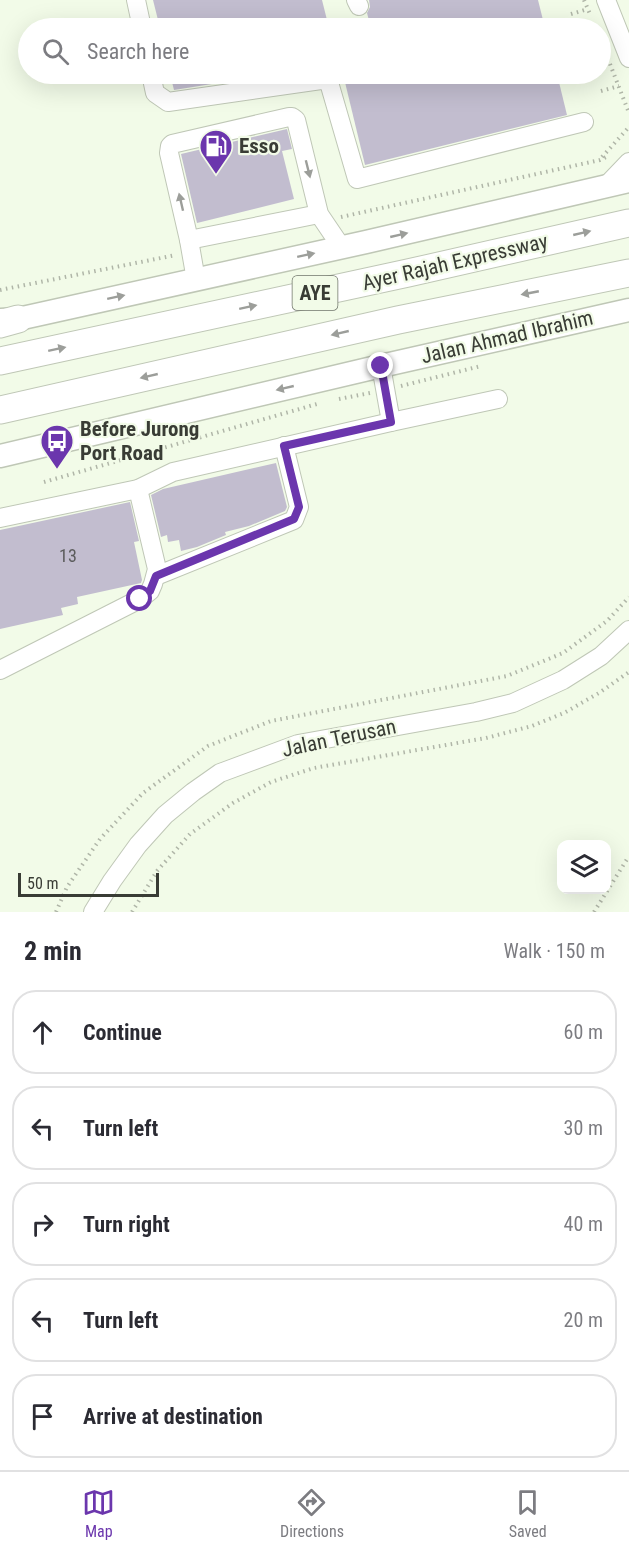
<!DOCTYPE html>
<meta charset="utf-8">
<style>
body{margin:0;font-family:"Roboto Condensed",sans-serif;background:#f7f7f7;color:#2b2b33}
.controls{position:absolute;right:18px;bottom:18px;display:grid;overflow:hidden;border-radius:12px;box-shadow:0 6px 24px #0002}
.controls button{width:54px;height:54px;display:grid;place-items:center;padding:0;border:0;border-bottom:2px solid #e1e1e2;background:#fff;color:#2b2b33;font:30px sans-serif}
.scale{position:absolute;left:18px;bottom:15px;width:141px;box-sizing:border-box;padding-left:6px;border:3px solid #393c35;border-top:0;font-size:16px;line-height:21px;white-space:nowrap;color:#393c35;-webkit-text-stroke:4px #f2fbe8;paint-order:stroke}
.stop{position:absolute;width:18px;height:18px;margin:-14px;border:4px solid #6b36ad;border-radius:50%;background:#fff}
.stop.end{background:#6b36ad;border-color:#fff;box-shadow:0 2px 6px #0008}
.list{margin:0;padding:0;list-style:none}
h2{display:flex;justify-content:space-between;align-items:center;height:78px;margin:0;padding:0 24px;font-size:26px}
h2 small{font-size:20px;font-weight:400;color:#7c7c81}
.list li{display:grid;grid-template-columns:39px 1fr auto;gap:18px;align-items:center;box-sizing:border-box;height:84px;margin:0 12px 12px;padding:0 12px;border:2px solid #e1e1e2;border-radius:24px}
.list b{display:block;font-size:22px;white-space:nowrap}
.list em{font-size:20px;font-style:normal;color:#7c7c81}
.icon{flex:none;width:33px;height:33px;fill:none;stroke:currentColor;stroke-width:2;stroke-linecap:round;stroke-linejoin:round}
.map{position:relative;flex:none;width:629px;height:912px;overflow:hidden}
.search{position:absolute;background:#fff;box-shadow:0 6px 24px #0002;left:18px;right:18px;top:18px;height:66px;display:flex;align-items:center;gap:15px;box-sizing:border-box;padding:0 21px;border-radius:33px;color:#7c7c81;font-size:22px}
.sheet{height:558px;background:#fff}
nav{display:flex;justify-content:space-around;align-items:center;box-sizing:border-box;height:84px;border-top:2px solid #e1e1e2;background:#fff;font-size:16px;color:#7c7c81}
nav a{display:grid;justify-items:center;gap:3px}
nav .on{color:#6b36ad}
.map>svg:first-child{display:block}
.building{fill:#c2bdcf}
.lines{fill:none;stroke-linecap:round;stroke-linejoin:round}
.minor-casing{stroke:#bfc7b6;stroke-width:20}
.major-casing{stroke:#bfc7b6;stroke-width:25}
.highway-casing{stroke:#bfc7b6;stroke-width:29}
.path{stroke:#b0b6a8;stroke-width:4;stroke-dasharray:1.5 4.5;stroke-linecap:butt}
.minor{stroke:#fff;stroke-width:18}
.major{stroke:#fff;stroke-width:22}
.highway{stroke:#fff;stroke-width:27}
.oneway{fill:#9c9e9a}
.route{stroke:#6b36ad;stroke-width:8}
.labels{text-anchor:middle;stroke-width:4.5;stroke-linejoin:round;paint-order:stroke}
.number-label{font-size:18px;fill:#5b5c5c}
.shield{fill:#f2fbe8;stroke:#70756b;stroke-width:1.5}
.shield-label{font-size:20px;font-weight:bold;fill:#393c35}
.poi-label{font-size:21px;font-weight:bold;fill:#393c35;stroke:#f2fbe8;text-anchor:start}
.street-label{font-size:21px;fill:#393c35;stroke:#f2fbe8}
</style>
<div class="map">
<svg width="629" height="912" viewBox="0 0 629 912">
<rect width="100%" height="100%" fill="#f2fbe8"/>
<g class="building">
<polygon points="153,0 322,0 329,28 160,28"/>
<polygon points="369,0 538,0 545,28 371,28 367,13 370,7"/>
<polygon points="170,74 236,74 237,80 174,90"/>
<polygon points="343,74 557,74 567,115 365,165"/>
<polygon points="287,129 292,149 282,151 294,199 197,223 181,154"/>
<polygon points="276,463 287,507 285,511 249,526 225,532 226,535 197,547 181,551 179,540 168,542 167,535 161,537 151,495 163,489"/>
<polygon points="130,502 139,541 134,542 142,580 141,583 77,597 78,604 61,608 63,615 0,629 0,530"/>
</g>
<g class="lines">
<g class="minor-casing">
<g id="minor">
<polyline points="136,0 142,28"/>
<polyline points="356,0 359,6"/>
<polyline points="606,0 629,58"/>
<polyline points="151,74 155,93 168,102 328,79 357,179 584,122"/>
<polyline points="606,186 629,162"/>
<polyline points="189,240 319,214"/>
<polyline points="196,280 189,240 169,153 170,146 172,144 289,117 292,117 296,120 319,214 342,248"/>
<polyline points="381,366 391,422"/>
<polyline points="0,518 138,489 173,472 391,422 498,399"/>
<polyline points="156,576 294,520 299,507 284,446"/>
<polyline points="0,670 140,599 150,591 153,584 157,569 138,489"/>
<polyline points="93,912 112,881 138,845 165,815 193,792 220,773 298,744 476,712 513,703 563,680 601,656 629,630"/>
</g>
</g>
<g class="major-casing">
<g id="major">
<polyline points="1,320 18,319 366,242 629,181"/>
<polyline points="0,456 381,366 629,310"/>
</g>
</g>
<g class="highway-casing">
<g id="highway">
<polyline points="0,324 18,319"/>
<polyline points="0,361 408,273 629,223"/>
<polyline points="0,410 398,320 629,273"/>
</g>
</g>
<g class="path">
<polyline points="584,0 590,14"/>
<polyline points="571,14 588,9"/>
<polyline points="610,64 629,113"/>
<polyline points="601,91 619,86"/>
<polyline points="602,157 629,127"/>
<polyline points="341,217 600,160 608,156"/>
<polyline points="0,290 176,255"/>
<polyline points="401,386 481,366"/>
<polyline points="339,399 370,393"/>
<polyline points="44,482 317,404"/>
<polyline points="56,912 67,887 100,839 143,793 208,746 271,721 507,676 563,653 607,621 629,597"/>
<polyline points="132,912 157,871 190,834 233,803 271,782 314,768 486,738 532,726 564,713 599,693 629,672"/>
<polyline points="594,912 629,856"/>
</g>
<use href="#minor" class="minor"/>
<use href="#major" class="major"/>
<use href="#highway" class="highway"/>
</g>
<defs><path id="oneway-solid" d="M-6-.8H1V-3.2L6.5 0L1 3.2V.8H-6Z" transform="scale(1.5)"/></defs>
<g class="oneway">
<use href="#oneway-solid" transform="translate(308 169) rotate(76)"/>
<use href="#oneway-solid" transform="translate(181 202) rotate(-103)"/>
<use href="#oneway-solid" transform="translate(582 233) rotate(-13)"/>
<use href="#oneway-solid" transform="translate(399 235) rotate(-13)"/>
<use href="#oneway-solid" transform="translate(306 255) rotate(-12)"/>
<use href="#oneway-solid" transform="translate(530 293) rotate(169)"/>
<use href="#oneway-solid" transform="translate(116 297) rotate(-12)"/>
<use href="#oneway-solid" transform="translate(248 307) rotate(-12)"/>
<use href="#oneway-solid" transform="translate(340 333) rotate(167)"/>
<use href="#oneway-solid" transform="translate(57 349) rotate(-12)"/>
<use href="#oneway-solid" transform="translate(149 376) rotate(167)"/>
<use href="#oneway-solid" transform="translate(285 388) rotate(167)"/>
</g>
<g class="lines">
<polyline class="route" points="140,599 150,591 156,576 294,519 299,507 284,446 391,422 381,366"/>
</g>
<defs>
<g id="fuel-pin" transform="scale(1.725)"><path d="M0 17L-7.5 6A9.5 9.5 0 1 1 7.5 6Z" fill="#6b36ad" stroke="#f2fbe8"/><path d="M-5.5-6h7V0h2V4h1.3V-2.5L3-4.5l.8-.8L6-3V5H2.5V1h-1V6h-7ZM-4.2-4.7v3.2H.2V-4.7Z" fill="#fff"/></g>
<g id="bus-pin" transform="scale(1.725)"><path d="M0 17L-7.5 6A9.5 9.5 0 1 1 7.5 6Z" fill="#6b36ad" stroke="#f2fbe8"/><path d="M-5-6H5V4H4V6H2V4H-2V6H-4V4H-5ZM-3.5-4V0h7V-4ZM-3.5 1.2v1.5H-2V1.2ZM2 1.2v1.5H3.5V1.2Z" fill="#fff"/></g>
</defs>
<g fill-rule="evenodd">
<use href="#fuel-pin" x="216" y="146"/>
<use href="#bus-pin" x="57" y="441"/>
</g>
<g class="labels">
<g class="number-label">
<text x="68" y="562">13</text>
</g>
<rect class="shield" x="292.5" y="276" width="45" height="34" rx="4.5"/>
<g class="shield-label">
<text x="315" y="300">AYE</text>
</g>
<g class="poi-label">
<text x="239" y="153">Esso</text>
<text x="80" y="436">Before Jurong<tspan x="80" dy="24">Port Road</tspan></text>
</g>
<g class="street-label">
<text transform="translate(455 262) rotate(-13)" y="7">Ayer Rajah Expressway</text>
<text transform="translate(507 337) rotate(-13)" y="7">Jalan Ahmad Ibrahim</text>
<text transform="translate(339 738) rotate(-12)" y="7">Jalan Terusan</text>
</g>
</g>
</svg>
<div class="controls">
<button><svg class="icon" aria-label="layers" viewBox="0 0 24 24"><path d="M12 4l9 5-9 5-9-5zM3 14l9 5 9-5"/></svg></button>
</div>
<div class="scale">50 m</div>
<div class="stop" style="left:140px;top:599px"></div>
<div class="stop end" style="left:381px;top:366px"></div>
<div class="search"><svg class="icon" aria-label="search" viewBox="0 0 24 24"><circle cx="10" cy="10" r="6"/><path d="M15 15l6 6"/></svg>Search here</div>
</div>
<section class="sheet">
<h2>2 min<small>Walk · 150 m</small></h2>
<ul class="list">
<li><svg class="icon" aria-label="ahead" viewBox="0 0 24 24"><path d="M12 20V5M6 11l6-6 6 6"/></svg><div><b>Continue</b></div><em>60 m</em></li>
<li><svg class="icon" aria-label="left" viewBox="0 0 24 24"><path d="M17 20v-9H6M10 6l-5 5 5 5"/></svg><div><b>Turn left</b></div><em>30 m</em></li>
<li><svg class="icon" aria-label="right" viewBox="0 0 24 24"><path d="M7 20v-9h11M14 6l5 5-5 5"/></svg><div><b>Turn right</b></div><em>40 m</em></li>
<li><svg class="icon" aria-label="left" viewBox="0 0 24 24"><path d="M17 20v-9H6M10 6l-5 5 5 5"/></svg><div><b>Turn left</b></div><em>20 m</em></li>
<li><svg class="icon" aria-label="arrive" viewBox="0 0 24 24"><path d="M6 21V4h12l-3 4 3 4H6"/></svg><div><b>Arrive at destination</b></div></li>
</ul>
</section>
<nav>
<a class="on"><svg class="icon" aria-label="map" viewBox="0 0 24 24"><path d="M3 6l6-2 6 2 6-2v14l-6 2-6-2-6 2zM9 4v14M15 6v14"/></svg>Map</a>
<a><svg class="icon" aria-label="directions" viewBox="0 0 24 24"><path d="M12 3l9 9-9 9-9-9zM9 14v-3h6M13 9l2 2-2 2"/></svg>Directions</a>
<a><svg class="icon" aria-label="saved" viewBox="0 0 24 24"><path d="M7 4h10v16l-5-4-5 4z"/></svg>Saved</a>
</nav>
